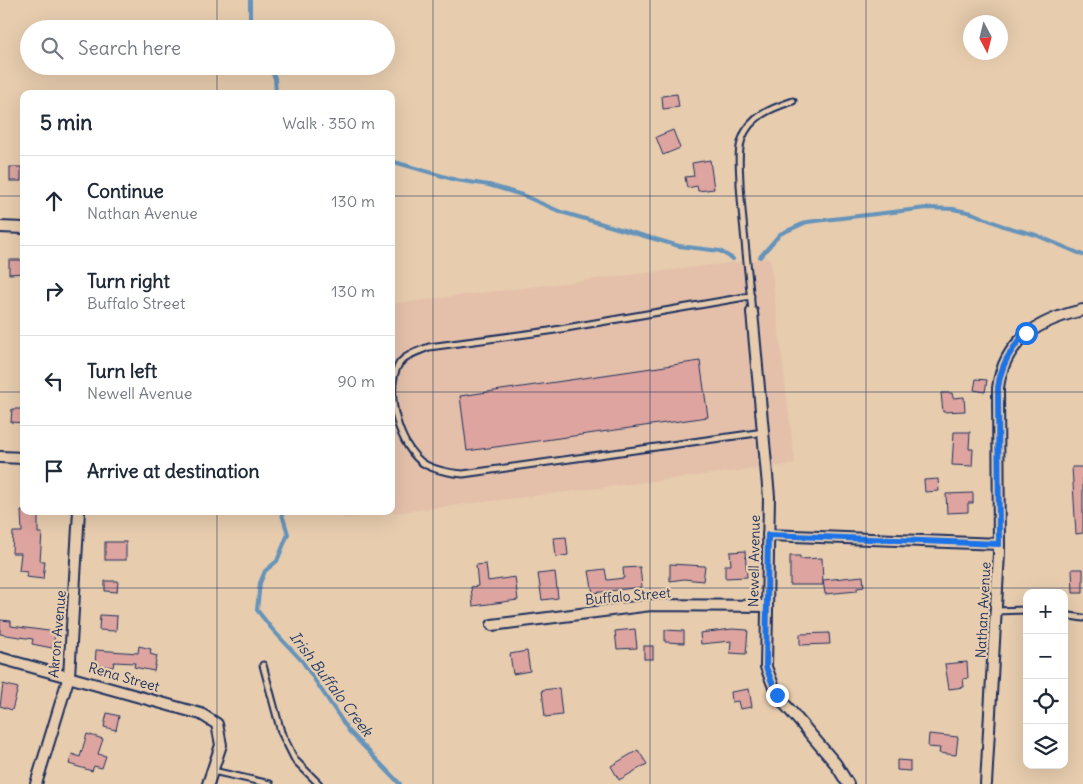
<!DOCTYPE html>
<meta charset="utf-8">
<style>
body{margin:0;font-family:Delius,sans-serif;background:#f6f6f7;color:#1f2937}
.controls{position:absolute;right:15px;bottom:15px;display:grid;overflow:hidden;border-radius:10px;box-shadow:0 5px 20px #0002}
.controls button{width:45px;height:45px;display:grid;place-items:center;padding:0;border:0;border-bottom:1px solid #e0e1e3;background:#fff;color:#1f2937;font:25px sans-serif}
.compass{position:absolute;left:963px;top:15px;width:45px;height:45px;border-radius:50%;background:#fff;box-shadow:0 5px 20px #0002;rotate:173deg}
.stop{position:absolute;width:15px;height:15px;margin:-11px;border:4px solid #1a73e8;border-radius:50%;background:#fff}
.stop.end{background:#1a73e8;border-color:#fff;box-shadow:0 1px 5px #0008}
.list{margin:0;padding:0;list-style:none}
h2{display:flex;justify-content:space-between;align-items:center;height:65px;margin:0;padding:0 20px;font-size:21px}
h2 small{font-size:16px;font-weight:400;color:#747a83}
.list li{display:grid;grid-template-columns:32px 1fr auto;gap:15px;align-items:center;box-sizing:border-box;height:90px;padding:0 20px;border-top:1px solid #e0e1e3}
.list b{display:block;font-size:19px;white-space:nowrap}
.list p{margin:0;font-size:16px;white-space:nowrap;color:#747a83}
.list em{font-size:16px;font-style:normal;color:#747a83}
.icon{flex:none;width:28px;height:28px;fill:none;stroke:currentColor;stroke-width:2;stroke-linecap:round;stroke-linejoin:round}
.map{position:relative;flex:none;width:1083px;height:784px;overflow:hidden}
.search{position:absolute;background:#fff;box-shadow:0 5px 20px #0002;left:20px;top:20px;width:375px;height:55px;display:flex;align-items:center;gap:12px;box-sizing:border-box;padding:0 18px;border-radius:28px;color:#747a83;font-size:19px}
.panel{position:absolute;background:#fff;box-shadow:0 5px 20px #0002;left:20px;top:90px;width:375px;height:425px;border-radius:10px}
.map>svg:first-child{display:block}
.built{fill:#e4c0aa}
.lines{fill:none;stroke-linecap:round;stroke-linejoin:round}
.stream{stroke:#6593ba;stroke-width:4}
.building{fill:#dea49f;stroke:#1b2f5e}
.lane-casing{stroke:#1b2f5e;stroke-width:9}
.street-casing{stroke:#1b2f5e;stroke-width:14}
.lane{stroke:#e7ccae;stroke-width:5}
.street{stroke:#e7ccae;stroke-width:10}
.route{stroke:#1a73e8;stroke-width:6}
.grid{fill:none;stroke:#1b2f5e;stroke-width:1;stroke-opacity:0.55}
.labels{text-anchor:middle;stroke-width:4.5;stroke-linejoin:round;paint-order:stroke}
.street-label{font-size:14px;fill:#1b2f5e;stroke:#e7ccae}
.water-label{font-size:15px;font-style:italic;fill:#27406d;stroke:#e7ccae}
</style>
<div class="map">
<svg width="1083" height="784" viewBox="0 0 1083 784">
<rect width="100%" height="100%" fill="#e7ccae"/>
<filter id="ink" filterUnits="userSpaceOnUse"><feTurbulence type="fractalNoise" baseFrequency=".02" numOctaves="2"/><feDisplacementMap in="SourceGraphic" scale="10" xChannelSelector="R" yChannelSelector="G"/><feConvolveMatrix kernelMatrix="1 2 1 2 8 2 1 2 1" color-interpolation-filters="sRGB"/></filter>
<g filter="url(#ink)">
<polygon class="built" points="770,258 795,464 344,519 343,511 391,511 391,304"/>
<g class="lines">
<g class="stream">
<polyline points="250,29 250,0"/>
<polyline points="269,66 275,78 276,94"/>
<polyline points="391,161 456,180 489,185 522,195 561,212 679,246 720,251 733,259"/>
<polyline points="760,257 780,234 807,222 927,208 953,209 972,213 1003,226 1036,235 1083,255"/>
<polyline points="281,511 288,534 277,561 265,571 260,583 257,610 272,629 302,661 349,731 400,784"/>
</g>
</g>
<g class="building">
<polygon points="677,94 679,107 663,109 662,96"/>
<polygon points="673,130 680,148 663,155 656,137"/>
<polygon points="710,160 714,189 698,191 697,186 687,188 685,177 694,176 692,163"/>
<rect x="10" y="167" width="11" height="14"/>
<polygon points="9,260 24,260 24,273 9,274"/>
<polygon points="700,361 708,417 467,451 460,396"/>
<polygon points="976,379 987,380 985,392 974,390"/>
<polygon points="941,393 952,393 953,398 964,397 965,411 943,412"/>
<polygon points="12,409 24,409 24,423 11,422"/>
<polygon points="954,432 970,432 969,449 973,449 972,466 952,465"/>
<polygon points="1072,467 1083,467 1083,533 1076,534"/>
<polygon points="938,479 939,491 925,492 924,480"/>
<polygon points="973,493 973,503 968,503 968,512 947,513 946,494"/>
<polygon points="21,511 38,511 38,533 42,533 40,561 45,561 43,579 26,577 27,572 19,571 21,553 12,553 13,532 22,532"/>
<polygon points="566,537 568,555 556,557 554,538"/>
<rect x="105" y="542" width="21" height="18"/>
<polygon points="745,551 747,577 725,578 725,565 731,565 730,552"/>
<polygon points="790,556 800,556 800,559 822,558 823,585 790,585"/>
<polygon points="486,564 488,581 515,577 518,600 473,606 471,587 478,586 476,565"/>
<polygon points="670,564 705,566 703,581 684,579 670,581"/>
<polygon points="640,567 642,587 593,593 589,571 605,569 607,580 624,578 623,568"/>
<polygon points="1072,569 1083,569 1083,593 1073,593"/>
<polygon points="555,572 558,598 542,600 538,574"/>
<polygon points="863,576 864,587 857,588 857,591 825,594 823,580"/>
<polygon points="105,581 118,581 117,592 105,591"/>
<polygon points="100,615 117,616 116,631 99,630"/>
<polygon points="0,620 11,621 11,626 56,632 52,648 32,644 33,639 0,634"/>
<polygon points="635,629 637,648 617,649 615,631"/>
<polygon points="732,629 748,630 746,654 730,653 731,641 701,644 700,633"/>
<polygon points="665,630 684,631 684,643 665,642"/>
<polygon points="829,633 830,644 800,645 800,634"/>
<polygon points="139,646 151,649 150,654 157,656 154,671 134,667 135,663 114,662 113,667 95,665 96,650 138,653"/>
<rect x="644" y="646" width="9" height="13"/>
<polygon points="527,651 530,671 513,674 510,654"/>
<polygon points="967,662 968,678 963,679 964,687 949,689 945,664"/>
<polygon points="3,684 18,688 12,710 0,706"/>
<polygon points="559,688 562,715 545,717 542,690"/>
<polygon points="749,689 752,707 740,709 738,701 732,702 731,692"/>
<polygon points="107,713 119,716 116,730 104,727"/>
<polygon points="87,734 103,739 98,754 106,756 102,768 94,766 92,771 69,764 72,754 80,757"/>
<polygon points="929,734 958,737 956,755 939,753 940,748 928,747"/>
<polygon points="638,750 647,764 619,780 611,766"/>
<polygon points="897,760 910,761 910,771 897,770"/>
</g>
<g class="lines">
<g class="lane-casing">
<g id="lane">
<path d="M751,296L549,331L429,347C419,351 405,355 399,364C383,390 399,450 426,465C438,471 450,473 463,474L764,432"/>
<path d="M752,312C748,270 743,227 740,185C740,170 737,153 742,139C750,116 772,108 793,101"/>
<polyline points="997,611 1027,610"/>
<polyline points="1064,615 1083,618"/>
<polyline points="263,665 281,732 295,760 319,784"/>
<polyline points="213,771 270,784"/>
</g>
</g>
<g class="street-casing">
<g id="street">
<polyline points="0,227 24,228"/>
<polyline points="752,312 769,497 766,667 777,695 835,763 848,784"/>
<polyline points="0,457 24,458"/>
<polyline points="768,535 999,544"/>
<polyline points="492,625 651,605 767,606"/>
<polyline points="0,658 201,714 217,724 221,745 208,784"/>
<polyline points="36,784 69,676 79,511"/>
<path d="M986,784L999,553L998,388C1004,340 1039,320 1083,310"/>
</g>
</g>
<use href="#lane" class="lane"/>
<use href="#street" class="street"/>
</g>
</g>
<g class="lines" filter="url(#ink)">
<path class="route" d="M777,695L766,667L768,535L999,544L998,388C1001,365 1010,350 1026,333"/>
</g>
<path class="grid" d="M217,0V29M433,0V784M650,0V784M866,0V784M217,66V94M0,196H24M391,196H1083M0,392H24M391,392H1083M217,511V784M0,588H1083"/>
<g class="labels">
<g class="street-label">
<text transform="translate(754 561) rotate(-89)" y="5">Newell Avenue</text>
<text transform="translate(628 596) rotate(-5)" y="5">Buffalo Street</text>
<text transform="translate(983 610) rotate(-87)" y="5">Nathan Avenue</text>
<text transform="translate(57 634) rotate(-85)" y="5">Akron Avenue</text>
<text transform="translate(124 677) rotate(16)" y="5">Rena Street</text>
</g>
<g class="water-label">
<text transform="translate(331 684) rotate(53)" y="5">Irish Buffalo Creek</text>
</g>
</g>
</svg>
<div class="controls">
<button>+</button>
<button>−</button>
<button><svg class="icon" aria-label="locate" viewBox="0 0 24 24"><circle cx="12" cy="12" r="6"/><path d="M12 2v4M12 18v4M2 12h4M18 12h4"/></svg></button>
<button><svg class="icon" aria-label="layers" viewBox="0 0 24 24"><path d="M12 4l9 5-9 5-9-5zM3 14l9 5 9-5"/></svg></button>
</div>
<svg class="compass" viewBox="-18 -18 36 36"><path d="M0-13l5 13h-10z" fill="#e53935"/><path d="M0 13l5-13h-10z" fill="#747a83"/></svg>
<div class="stop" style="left:1026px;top:333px"></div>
<div class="stop end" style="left:777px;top:695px"></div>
<div class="search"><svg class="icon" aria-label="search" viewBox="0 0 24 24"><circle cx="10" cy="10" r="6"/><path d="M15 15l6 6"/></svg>Search here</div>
<section class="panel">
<h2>5 min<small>Walk · 350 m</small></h2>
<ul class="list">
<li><svg class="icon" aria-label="ahead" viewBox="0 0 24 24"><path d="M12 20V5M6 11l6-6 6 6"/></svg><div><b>Continue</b><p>Nathan Avenue</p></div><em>130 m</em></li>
<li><svg class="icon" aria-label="right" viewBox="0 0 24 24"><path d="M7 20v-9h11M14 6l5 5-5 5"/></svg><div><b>Turn right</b><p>Buffalo Street</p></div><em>130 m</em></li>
<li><svg class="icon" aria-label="left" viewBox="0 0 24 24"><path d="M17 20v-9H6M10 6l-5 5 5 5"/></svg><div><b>Turn left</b><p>Newell Avenue</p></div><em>90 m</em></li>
<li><svg class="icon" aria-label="arrive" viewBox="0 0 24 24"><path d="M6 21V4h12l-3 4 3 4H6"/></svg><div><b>Arrive at destination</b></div></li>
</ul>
</section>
</div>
